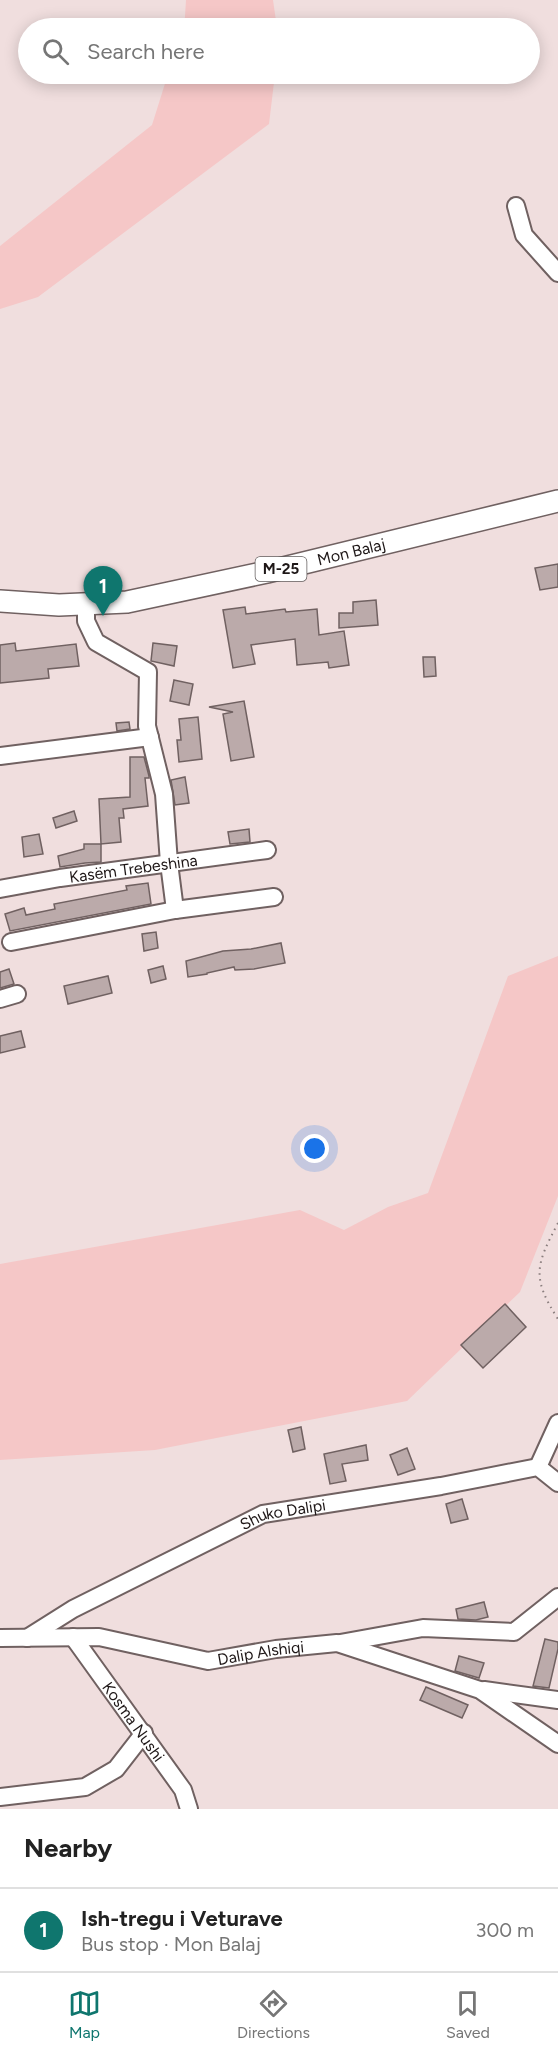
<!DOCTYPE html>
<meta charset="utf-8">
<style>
body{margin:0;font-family:Figtree,sans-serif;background:#f2f2f2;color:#222}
.you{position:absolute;left:315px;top:1149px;width:21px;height:21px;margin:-15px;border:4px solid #fff;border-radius:50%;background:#1a73e8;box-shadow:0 0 0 9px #1a73e833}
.badge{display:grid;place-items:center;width:39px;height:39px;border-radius:50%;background:#0f766e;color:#fff;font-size:20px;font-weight:700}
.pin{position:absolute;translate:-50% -50px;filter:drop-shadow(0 2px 3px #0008)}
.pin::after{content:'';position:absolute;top:32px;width:21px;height:18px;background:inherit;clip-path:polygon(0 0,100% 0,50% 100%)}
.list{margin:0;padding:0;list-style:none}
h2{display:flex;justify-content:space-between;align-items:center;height:78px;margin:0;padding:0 24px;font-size:26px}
h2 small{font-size:20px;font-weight:400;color:#767676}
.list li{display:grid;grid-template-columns:39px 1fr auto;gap:18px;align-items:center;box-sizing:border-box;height:84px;padding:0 24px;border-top:2px solid #e0e0e0}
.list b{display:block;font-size:22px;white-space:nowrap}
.list p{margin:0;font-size:20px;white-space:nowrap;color:#767676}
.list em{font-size:20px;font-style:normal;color:#767676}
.icon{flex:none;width:33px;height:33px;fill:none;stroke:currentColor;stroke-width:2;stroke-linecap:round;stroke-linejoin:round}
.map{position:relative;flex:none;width:558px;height:1809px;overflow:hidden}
.search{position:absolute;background:#fff;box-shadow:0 3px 15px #0003;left:18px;right:18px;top:18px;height:66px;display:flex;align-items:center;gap:15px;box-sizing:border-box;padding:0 21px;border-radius:33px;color:#767676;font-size:22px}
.sheet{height:162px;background:#fff}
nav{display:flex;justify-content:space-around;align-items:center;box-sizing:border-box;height:84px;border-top:2px solid #e0e0e0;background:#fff;font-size:16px;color:#767676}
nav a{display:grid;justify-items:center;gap:3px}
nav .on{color:#0f766e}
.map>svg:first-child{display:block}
.green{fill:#f5c7c7}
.building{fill:#baa;stroke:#706161;stroke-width:1.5}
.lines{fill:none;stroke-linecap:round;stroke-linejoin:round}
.minor-casing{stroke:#706161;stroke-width:20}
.major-casing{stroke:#706161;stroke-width:24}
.path{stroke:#8a7e7e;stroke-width:2;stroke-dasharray:1.5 4.5;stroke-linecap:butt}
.minor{stroke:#fff;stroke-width:16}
.major{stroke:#fff;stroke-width:21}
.labels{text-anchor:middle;stroke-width:6;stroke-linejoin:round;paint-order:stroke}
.shield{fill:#fff;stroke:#625d5d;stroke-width:1.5}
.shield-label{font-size:15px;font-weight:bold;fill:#1e1717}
.street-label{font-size:16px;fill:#1e1717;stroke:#fff}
</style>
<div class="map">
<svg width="558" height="1809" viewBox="0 0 558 1809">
<rect width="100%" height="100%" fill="#f0dede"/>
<g class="green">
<polygon points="186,0 273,0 277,28 182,28 185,17"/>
<polygon points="168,74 275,74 269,124 38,297 0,309 0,246 152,125"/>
<polygon points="558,956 558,1196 520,1292 407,1401 155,1450 0,1460 0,1264 300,1210 344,1230 388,1207 428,1193 508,976"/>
</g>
<g class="building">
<polygon points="558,564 558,587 540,590 535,568"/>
<polygon points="376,600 378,625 339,628 339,613 353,613 353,602"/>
<polygon points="245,607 246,614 285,609 286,612 317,609 319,635 344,631 349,665 329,668 328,662 297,665 295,639 251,645 255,664 233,668 223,610"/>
<polygon points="15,643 16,651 76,644 79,666 48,669 49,678 0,683 0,645"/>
<polygon points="153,643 177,646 174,666 151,661"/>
<polygon points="423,657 435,657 436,676 424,677"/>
<polygon points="174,680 193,684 189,705 170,701"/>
<polygon points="244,701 254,757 231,761 223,714 233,712 209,707"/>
<polygon points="198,717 202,759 179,762 177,740 181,740 179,719"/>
<polygon points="129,722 130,729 117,731 116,723"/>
<polygon points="130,757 144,757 149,776 149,778 145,778 148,806 123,809 124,818 119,818 121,842 101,844 99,799 130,797"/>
<polygon points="185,777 189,803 175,805 171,780"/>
<polygon points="74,811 77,821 56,828 53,818"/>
<polygon points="249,829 250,842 230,844 228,832"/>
<polygon points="39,834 43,854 24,857 22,837"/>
<polygon points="84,844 101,844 101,862 85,863 60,867 58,856 84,849"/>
<polygon points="148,883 151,904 10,931 5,914 24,908 26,915 55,909 54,904 127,890 126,886"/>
<polygon points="156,932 158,948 144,951 142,934"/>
<polygon points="281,943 285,963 254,969 235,970 234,967 207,973 207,974 188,977 186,961 223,951 251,949"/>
<polygon points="163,966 166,979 151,983 148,970"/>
<polygon points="9,969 14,984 0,988 0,972"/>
<polygon points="108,976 112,993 68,1004 64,986"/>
<polygon points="21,1031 25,1047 0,1053 0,1036"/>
<polygon points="505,1304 526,1327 483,1368 461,1345"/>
<polygon points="301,1427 305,1449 293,1452 288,1430"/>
<polygon points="366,1445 368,1460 342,1464 346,1481 330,1484 324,1454"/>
<polygon points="407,1448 415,1469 398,1475 390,1455"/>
<polygon points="462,1499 468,1519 451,1523 446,1504"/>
<polygon points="484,1602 488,1617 476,1620 458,1619 456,1609"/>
<polygon points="545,1639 558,1642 558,1649 549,1688 533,1686"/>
<polygon points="459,1656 484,1663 479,1678 455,1671"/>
<polygon points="426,1687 468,1705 462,1718 420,1700"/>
</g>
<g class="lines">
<g class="minor-casing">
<g id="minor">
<polyline points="516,206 524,235 558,273"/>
<polyline points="86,604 86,621 96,642 148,672 147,726 164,794 169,863 175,910"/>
<polyline points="0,756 150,737"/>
<path id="s1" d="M0,889L60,878L267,850"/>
<polyline points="11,942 175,910 274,897"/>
<polyline points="0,999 17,994"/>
<polyline points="538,1467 558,1423"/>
<path id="s2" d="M73,1637L183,1790L189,1809"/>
<path id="s3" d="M0,1638L99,1637L208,1661L276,1649L337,1643L480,1690L558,1744"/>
<path id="s4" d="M27,1638L73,1609L263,1514L441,1486L538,1467L558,1483"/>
<polyline points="340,1643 423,1628 514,1632 558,1597"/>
<polyline points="484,1690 558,1700"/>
<polyline points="0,1797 85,1787 116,1769 144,1733"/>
</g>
</g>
<g class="major-casing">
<g id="major">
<path id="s5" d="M0,601L59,605L127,602L267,572L558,501"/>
</g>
</g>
<path class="path" d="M558,1223C536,1265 531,1277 558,1319"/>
<use href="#minor" class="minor"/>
<use href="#major" class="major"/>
</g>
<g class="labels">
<rect class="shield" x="255.5" y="557" width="51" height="24" rx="4.5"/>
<g class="shield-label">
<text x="281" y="574">M-25</text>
</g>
<g class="street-label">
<text dy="6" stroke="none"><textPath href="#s5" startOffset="357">Mon Balaj</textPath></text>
<text dy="6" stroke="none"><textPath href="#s1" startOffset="135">Kasëm Trebeshina</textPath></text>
<text dy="6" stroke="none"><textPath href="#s4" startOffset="286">Shuko Dalipi</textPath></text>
<text dy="6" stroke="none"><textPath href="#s3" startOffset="264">Dalip Alshiqi</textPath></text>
<text dy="6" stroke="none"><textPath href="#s2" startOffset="104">Kosma Nushi</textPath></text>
</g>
</g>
</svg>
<div class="you"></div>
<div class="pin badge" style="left:103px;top:616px">1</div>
<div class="search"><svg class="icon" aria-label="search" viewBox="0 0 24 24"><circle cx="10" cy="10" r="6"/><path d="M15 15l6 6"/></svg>Search here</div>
</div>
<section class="sheet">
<h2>Nearby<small></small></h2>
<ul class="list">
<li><span class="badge">1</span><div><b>Ish-tregu i Veturave</b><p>Bus stop · Mon Balaj</p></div><em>300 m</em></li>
</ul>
</section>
<nav>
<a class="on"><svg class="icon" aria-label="map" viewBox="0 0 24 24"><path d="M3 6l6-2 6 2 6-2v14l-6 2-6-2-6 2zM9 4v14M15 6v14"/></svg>Map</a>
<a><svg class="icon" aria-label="directions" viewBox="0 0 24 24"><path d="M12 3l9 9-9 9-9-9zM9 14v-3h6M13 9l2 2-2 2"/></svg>Directions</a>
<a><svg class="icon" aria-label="saved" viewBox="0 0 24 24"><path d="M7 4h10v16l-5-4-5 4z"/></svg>Saved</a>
</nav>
